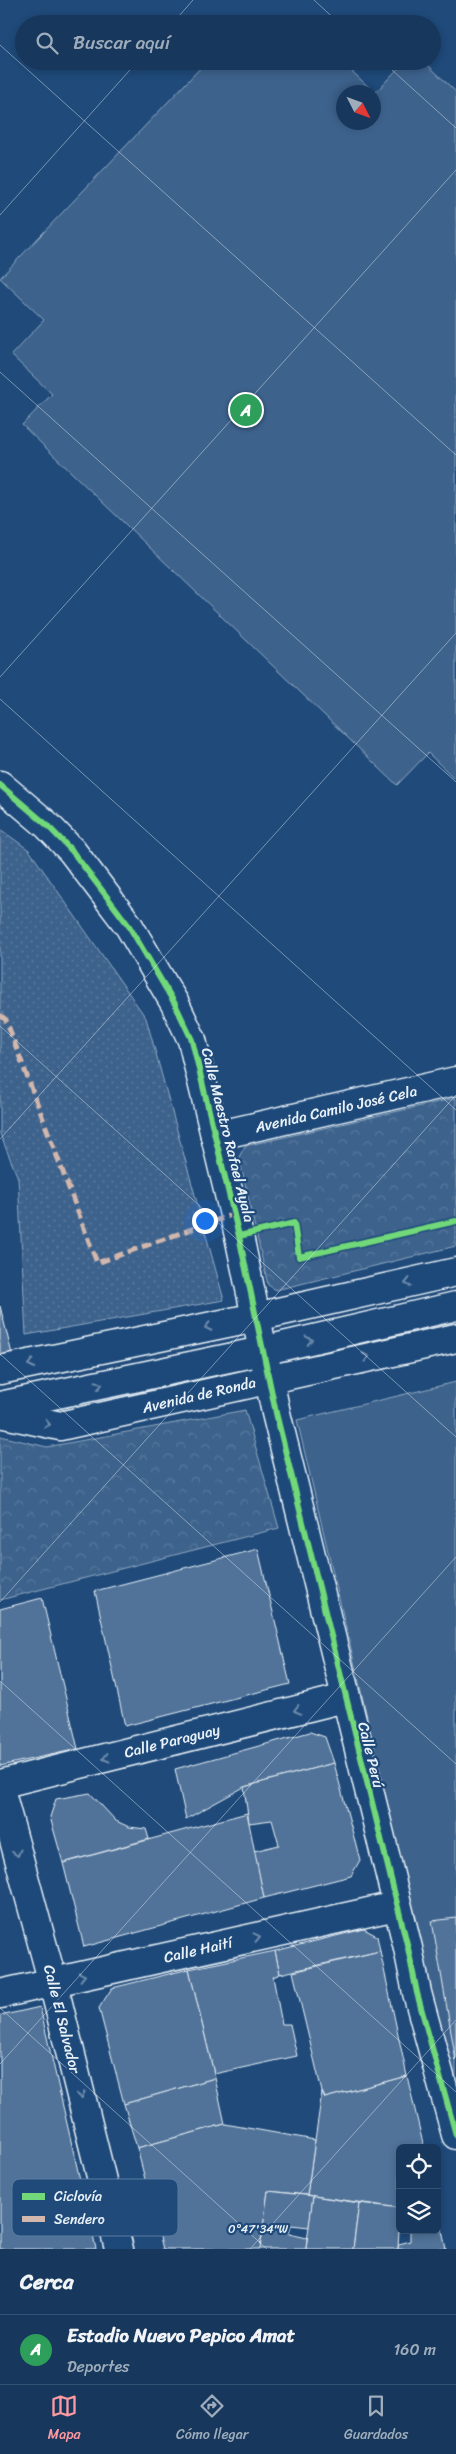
<!DOCTYPE html>
<html lang="es">
<meta charset="utf-8">
<style>
body{margin:0;font-family:Sriracha,sans-serif;background:#244365;color:#f1f3f6}
.controls{position:absolute;right:15px;bottom:15px;display:grid;overflow:hidden;border-radius:8px;box-shadow:0 2px 8px #0003}
.controls button{width:45px;height:45px;display:grid;place-items:center;padding:0;border:0;border-bottom:1px solid #365272;background:#17385c;color:#f1f3f6;font:25px sans-serif}
.compass{position:absolute;left:336px;top:85px;width:45px;height:45px;border-radius:50%;background:#17385c;box-shadow:0 2px 8px #0003;rotate:132deg}
.you{position:absolute;left:204px;top:1220px;width:18px;height:18px;margin:-12px;border:4px solid #fff;border-radius:50%;background:#1a73e8;box-shadow:0 0 0 8px #1a73e833}
.badge{display:grid;place-items:center;width:32px;height:32px;border-radius:50%;background:#ff9aa2;color:#fff;font-size:16px;font-weight:700}
.pin{position:absolute;translate:-50% -50%;border:2px solid #fff;box-shadow:0 1px 5px #0006}
.list{margin:0;padding:0;list-style:none}
h2{display:flex;justify-content:space-between;align-items:center;height:65px;margin:0;padding:0 20px;font-size:21px}
h2 small{font-size:16px;font-weight:400;color:#9eacbb}
.list li{display:grid;grid-template-columns:32px 1fr auto;gap:15px;align-items:center;box-sizing:border-box;height:70px;padding:0 20px;border-top:1px solid #365272}
.list b{display:block;font-size:19px;white-space:nowrap}
.list p{margin:0;font-size:16px;white-space:nowrap;color:#9eacbb}
.list em{font-size:16px;font-style:normal;color:#9eacbb}
.icon{flex:none;width:28px;height:28px;fill:none;stroke:currentColor;stroke-width:2;stroke-linecap:round;stroke-linejoin:round}
.map{position:relative;flex:none;width:456px;height:2249px;overflow:hidden}
.search{position:absolute;background:#17385c;box-shadow:0 2px 8px #0003;left:15px;right:15px;top:15px;height:55px;display:flex;align-items:center;gap:12px;box-sizing:border-box;padding:0 18px;border-radius:28px;color:#9eacbb;font-size:19px}
.sheet{height:135px;background:#17385c}
nav{display:flex;justify-content:space-around;align-items:center;box-sizing:border-box;height:70px;border-top:1px solid #365272;background:#17385c;font-size:14px;color:#9eacbb}
nav a{display:grid;justify-items:center;gap:2px}
nav .on{color:#ff9aa2}
.map>svg:first-child{display:block}
.grass{fill:url(#grass-dots);stroke:#92aac2}
.park{fill:url(#park-crowns);stroke:#92aac2}
.garden{fill:#3c628c;stroke:#92aac2;fill-rule:evenodd}
.building{fill:#517399;stroke:#e8f1f8}
.lines{fill:none;stroke-linecap:round;stroke-linejoin:round}
.minor-casing{stroke:#e8f1f8;stroke-width:31}
.minor{stroke:#1f4a7a;stroke-width:28}
.quiet{stroke:#d1b7ad;stroke-width:5;stroke-dasharray:10 5;stroke-linecap:butt}
.cycleway-casing{stroke:#1f4a7a;stroke-width:9}
.cycleway{stroke:#71d979;stroke-width:6}
.oneway{stroke:#6f8dac}
.ticks{fill:none;stroke:#e8f1f8;stroke-width:1;stroke-opacity:0.45}
.labels{text-anchor:middle;stroke-width:4.5;stroke-linejoin:round;paint-order:stroke}
.street-label{font-size:15px;fill:#e8f1f8;stroke:#1f4a7a}
.key{fill:#1f4a7a;stroke:#5b7ca0;stroke-width:1}
.key-label{font-size:14px;fill:#e8f1f8}
.ticks-label{font-size:12px;text-anchor:middle;fill:#e8f1f8;stroke:#1f4a7a;stroke-width:4.5;stroke-linejoin:round;paint-order:stroke}
</style>
<div class="map">
<svg width="456" height="2249" viewBox="0 0 456 2249">
<defs>
<pattern id="grass-dots" width="8" height="8" patternUnits="userSpaceOnUse" patternTransform="scale(1.25)"><rect width="8" height="8" fill="#3c628c"/><path d="M2 2h.1M6 6h.1" fill="none" stroke="#58799d" stroke-width="1.8" stroke-linecap="round"/></pattern>
<pattern id="park-crowns" width="20" height="18" patternUnits="userSpaceOnUse" patternTransform="scale(1.25)"><rect width="20" height="18" fill="#3c628c"/><path d="M2 6a3 3 0 1 1 6 0M12 15a3 3 0 1 1 6 0" fill="none" stroke="#58799d"/></pattern>
</defs>
<rect width="100%" height="100%" fill="#1f4a7a"/>
<filter id="ink" filterUnits="userSpaceOnUse"><feTurbulence type="fractalNoise" baseFrequency=".02" numOctaves="2"/><feDisplacementMap in="SourceGraphic" scale="10" xChannelSelector="R" yChannelSelector="G"/><feConvolveMatrix kernelMatrix="1 2 1 2 8 2 1 2 1" color-interpolation-filters="sRGB"/></filter>
<g filter="url(#ink)">
<polygon class="grass" points="0,829 29,850 146,1018 224,1300 26,1335 18,1178 0,1134"/>
<g class="park">
<polygon points="456,1098 456,1246 276,1290 268,1285 239,1157 245,1146"/>
<polygon points="245,1410 279,1528 0,1600 0,1436 47,1447"/>
</g>
<g class="garden">
<path d="M207,61H280L287,68L294,61H341L375,93L405,61H424L456,92V780L428,753L397,785L22,425L52,394L11,355L44,320L0,278ZM344,92H374V122H344Z"/>
<polygon points="456,1382 456,2087 451,2072 297,1420"/>
</g>
<g class="building">
<polygon points="0,1306 12,1354 0,1356"/>
<polygon points="258,1549 290,1684 125,1726 95,1591"/>
<polygon points="42,1598 78,1749 0,1766 0,1609"/>
<polygon points="310,1732 325,1737 334,1763 244,1787 186,1819 175,1769"/>
<polygon points="334,1763 360,1860 351,1876 264,1898 254,1851 279,1845 272,1820 249,1823 244,1787"/>
<polygon points="90,1793 116,1821 129,1827 146,1829 149,1839 63,1863 50,1817 56,1799"/>
<polygon points="247,1813 264,1898 84,1947 63,1863"/>
<polygon points="456,1918 456,2061 432,1921"/>
<polygon points="364,1929 377,1936 380,1951 280,1974 275,1951"/>
<polygon points="275,1951 280,1974 273,1977 282,2024 290,2024 297,2056 214,2074 189,1969"/>
<polygon points="380,1951 407,2076 325,2098 322,2092 293,1972"/>
<polygon points="189,1969 215,2078 124,2104 99,2008 112,1988"/>
<polygon points="40,2007 96,2249 0,2249 0,2016"/>
<polygon points="407,2076 424,2148 400,2148 400,2208 307,2195 322,2092 325,2098"/>
<polygon points="215,2078 225,2124 137,2148 124,2104"/>
<polygon points="225,2124 315,2140 307,2195 268,2191 260,2249 163,2249 137,2148"/>
<polygon points="268,2191 313,2196 309,2227 291,2225 289,2234 307,2238 306,2249 260,2249"/>
<polygon points="313,2196 359,2203 353,2249 306,2249"/>
<polygon points="359,2203 400,2208 398,2249 353,2249"/>
<polygon points="437,2208 446,2249 398,2249 399,2244 410,2241 410,2230 437,2230"/>
</g>
<g class="lines">
<g class="minor-casing">
<g id="minor">
<polyline points="0,785 47,825 72,851 104,893 129,926 175,1004 192,1040 239,1236 276,1413 408,1948 417,1993 456,2135"/>
<polyline points="215,1136 456,1081"/>
<polyline points="0,1370 256,1317 456,1272"/>
<polyline points="0,1406 262,1351 456,1306"/>
<polyline points="0,1413 60,1426 456,1338"/>
<polyline points="0,1784 345,1698"/>
<polyline points="0,1789 53,1983 119,2249"/>
<polyline points="0,1994 396,1906"/>
</g>
</g>
<use href="#minor" class="minor"/>
<polyline class="quiet" points="0,1015 6,1020 97,1263 234,1214"/>
<g class="cycleway-casing">
<g id="cycleway">
<polyline points="0,785 47,825 72,851 104,893 129,926 175,1004 192,1040 239,1236 276,1413 408,1948 417,1993 456,2135"/>
<polyline points="239,1236 294,1223 299,1257 456,1221"/>
</g>
</g>
<use href="#cycleway" class="cycleway"/>
</g>
<defs><path id="oneway-chevron" d="M-2-3.5L2.5 0L-2 3.5" fill="none" stroke-width="1.6" stroke-linecap="round" stroke-linejoin="round" transform="scale(1.25)"/></defs>
<g class="oneway">
<use href="#oneway-chevron" transform="translate(408 1283) rotate(167)"/>
<use href="#oneway-chevron" transform="translate(208 1327) rotate(168)"/>
<use href="#oneway-chevron" transform="translate(309 1340) rotate(-13)"/>
<use href="#oneway-chevron" transform="translate(366 1357) rotate(-12)"/>
<use href="#oneway-chevron" transform="translate(31 1364) rotate(168)"/>
<use href="#oneway-chevron" transform="translate(99 1385) rotate(-12)"/>
<use href="#oneway-chevron" transform="translate(47 1424) rotate(11)"/>
<use href="#oneway-chevron" transform="translate(297 1710) rotate(166)"/>
<use href="#oneway-chevron" transform="translate(106 1758) rotate(166)"/>
<use href="#oneway-chevron" transform="translate(17 1853) rotate(75)"/>
<use href="#oneway-chevron" transform="translate(257 1937) rotate(-13)"/>
<use href="#oneway-chevron" transform="translate(82 1976) rotate(-13)"/>
<use href="#oneway-chevron" transform="translate(81 2095) rotate(76)"/>
</g>
</g>
<path class="ticks" d="M314,0L340,24M172,24L193,0M0,45L456,455M382,61L456,128M0,215L138,61M0,372L456,782M0,677L456,170M0,699L456,1110M0,1026L456,1437M0,1139L456,633M0,1354L456,1764M0,1602L456,1095M0,1681L456,2092M0,2008L267,2249M0,2064L456,1557M250,2249L456,2020"/>
<g class="labels">
<g class="street-label">
<text transform="translate(336 1109) rotate(-13)" y="5">Avenida Camilo José Cela</text>
<text transform="translate(228 1135) rotate(76)" y="5">Calle Maestro Rafael Ayala</text>
<text transform="translate(199 1395) rotate(-13)" y="5">Avenida de Ronda</text>
<text transform="translate(172 1741) rotate(-14)" y="5">Calle Paraguay</text>
<text transform="translate(371 1755) rotate(76)" y="5">Calle Perú</text>
<text transform="translate(198 1950) rotate(-13)" y="5">Calle Haití</text>
<text transform="translate(62 2019) rotate(76)" y="5">Calle El Salvador</text>
</g>
</g>
<rect x="12" y="2179" width="166" height="57" rx="8" class="key"/>
<rect x="22" y="2193" width="23" height="7" fill="#71d979"/>
<rect x="22" y="2216" width="23" height="6" fill="#d1b7ad"/>
<g class="key-label">
<text x="54" y="2201">Ciclovía</text>
<text x="54" y="2224">Sendero</text>
</g>
<g class="ticks-label">
<text x="258" y="2233">0°47'34"W</text>
</g>
</svg>
<div class="controls">
<button><svg class="icon" aria-label="locate" viewBox="0 0 24 24"><circle cx="12" cy="12" r="6"/><path d="M12 2v4M12 18v4M2 12h4M18 12h4"/></svg></button>
<button><svg class="icon" aria-label="layers" viewBox="0 0 24 24"><path d="M12 4l9 5-9 5-9-5zM3 14l9 5 9-5"/></svg></button>
</div>
<svg class="compass" viewBox="-18 -18 36 36"><path d="M0-13l5 13h-10z" fill="#e53935"/><path d="M0 13l5-13h-10z" fill="#9eacbb"/></svg>
<div class="you"></div>
<div class="pin badge" style="left:246px;top:410px;background:#2e9e5b">A</div>
<div class="search"><svg class="icon" aria-label="search" viewBox="0 0 24 24"><circle cx="10" cy="10" r="6"/><path d="M15 15l6 6"/></svg>Buscar aquí</div>
</div>
<section class="sheet">
<h2>Cerca<small></small></h2>
<ul class="list">
<li><span class="badge" style="background:#2e9e5b">A</span><div><b>Estadio Nuevo Pepico Amat</b><p>Deportes</p></div><em>160 m</em></li>
</ul>
</section>
<nav>
<a class="on"><svg class="icon" aria-label="map" viewBox="0 0 24 24"><path d="M3 6l6-2 6 2 6-2v14l-6 2-6-2-6 2zM9 4v14M15 6v14"/></svg>Mapa</a>
<a><svg class="icon" aria-label="directions" viewBox="0 0 24 24"><path d="M12 3l9 9-9 9-9-9zM9 14v-3h6M13 9l2 2-2 2"/></svg>Cómo llegar</a>
<a><svg class="icon" aria-label="saved" viewBox="0 0 24 24"><path d="M7 4h10v16l-5-4-5 4z"/></svg>Guardados</a>
</nav>
